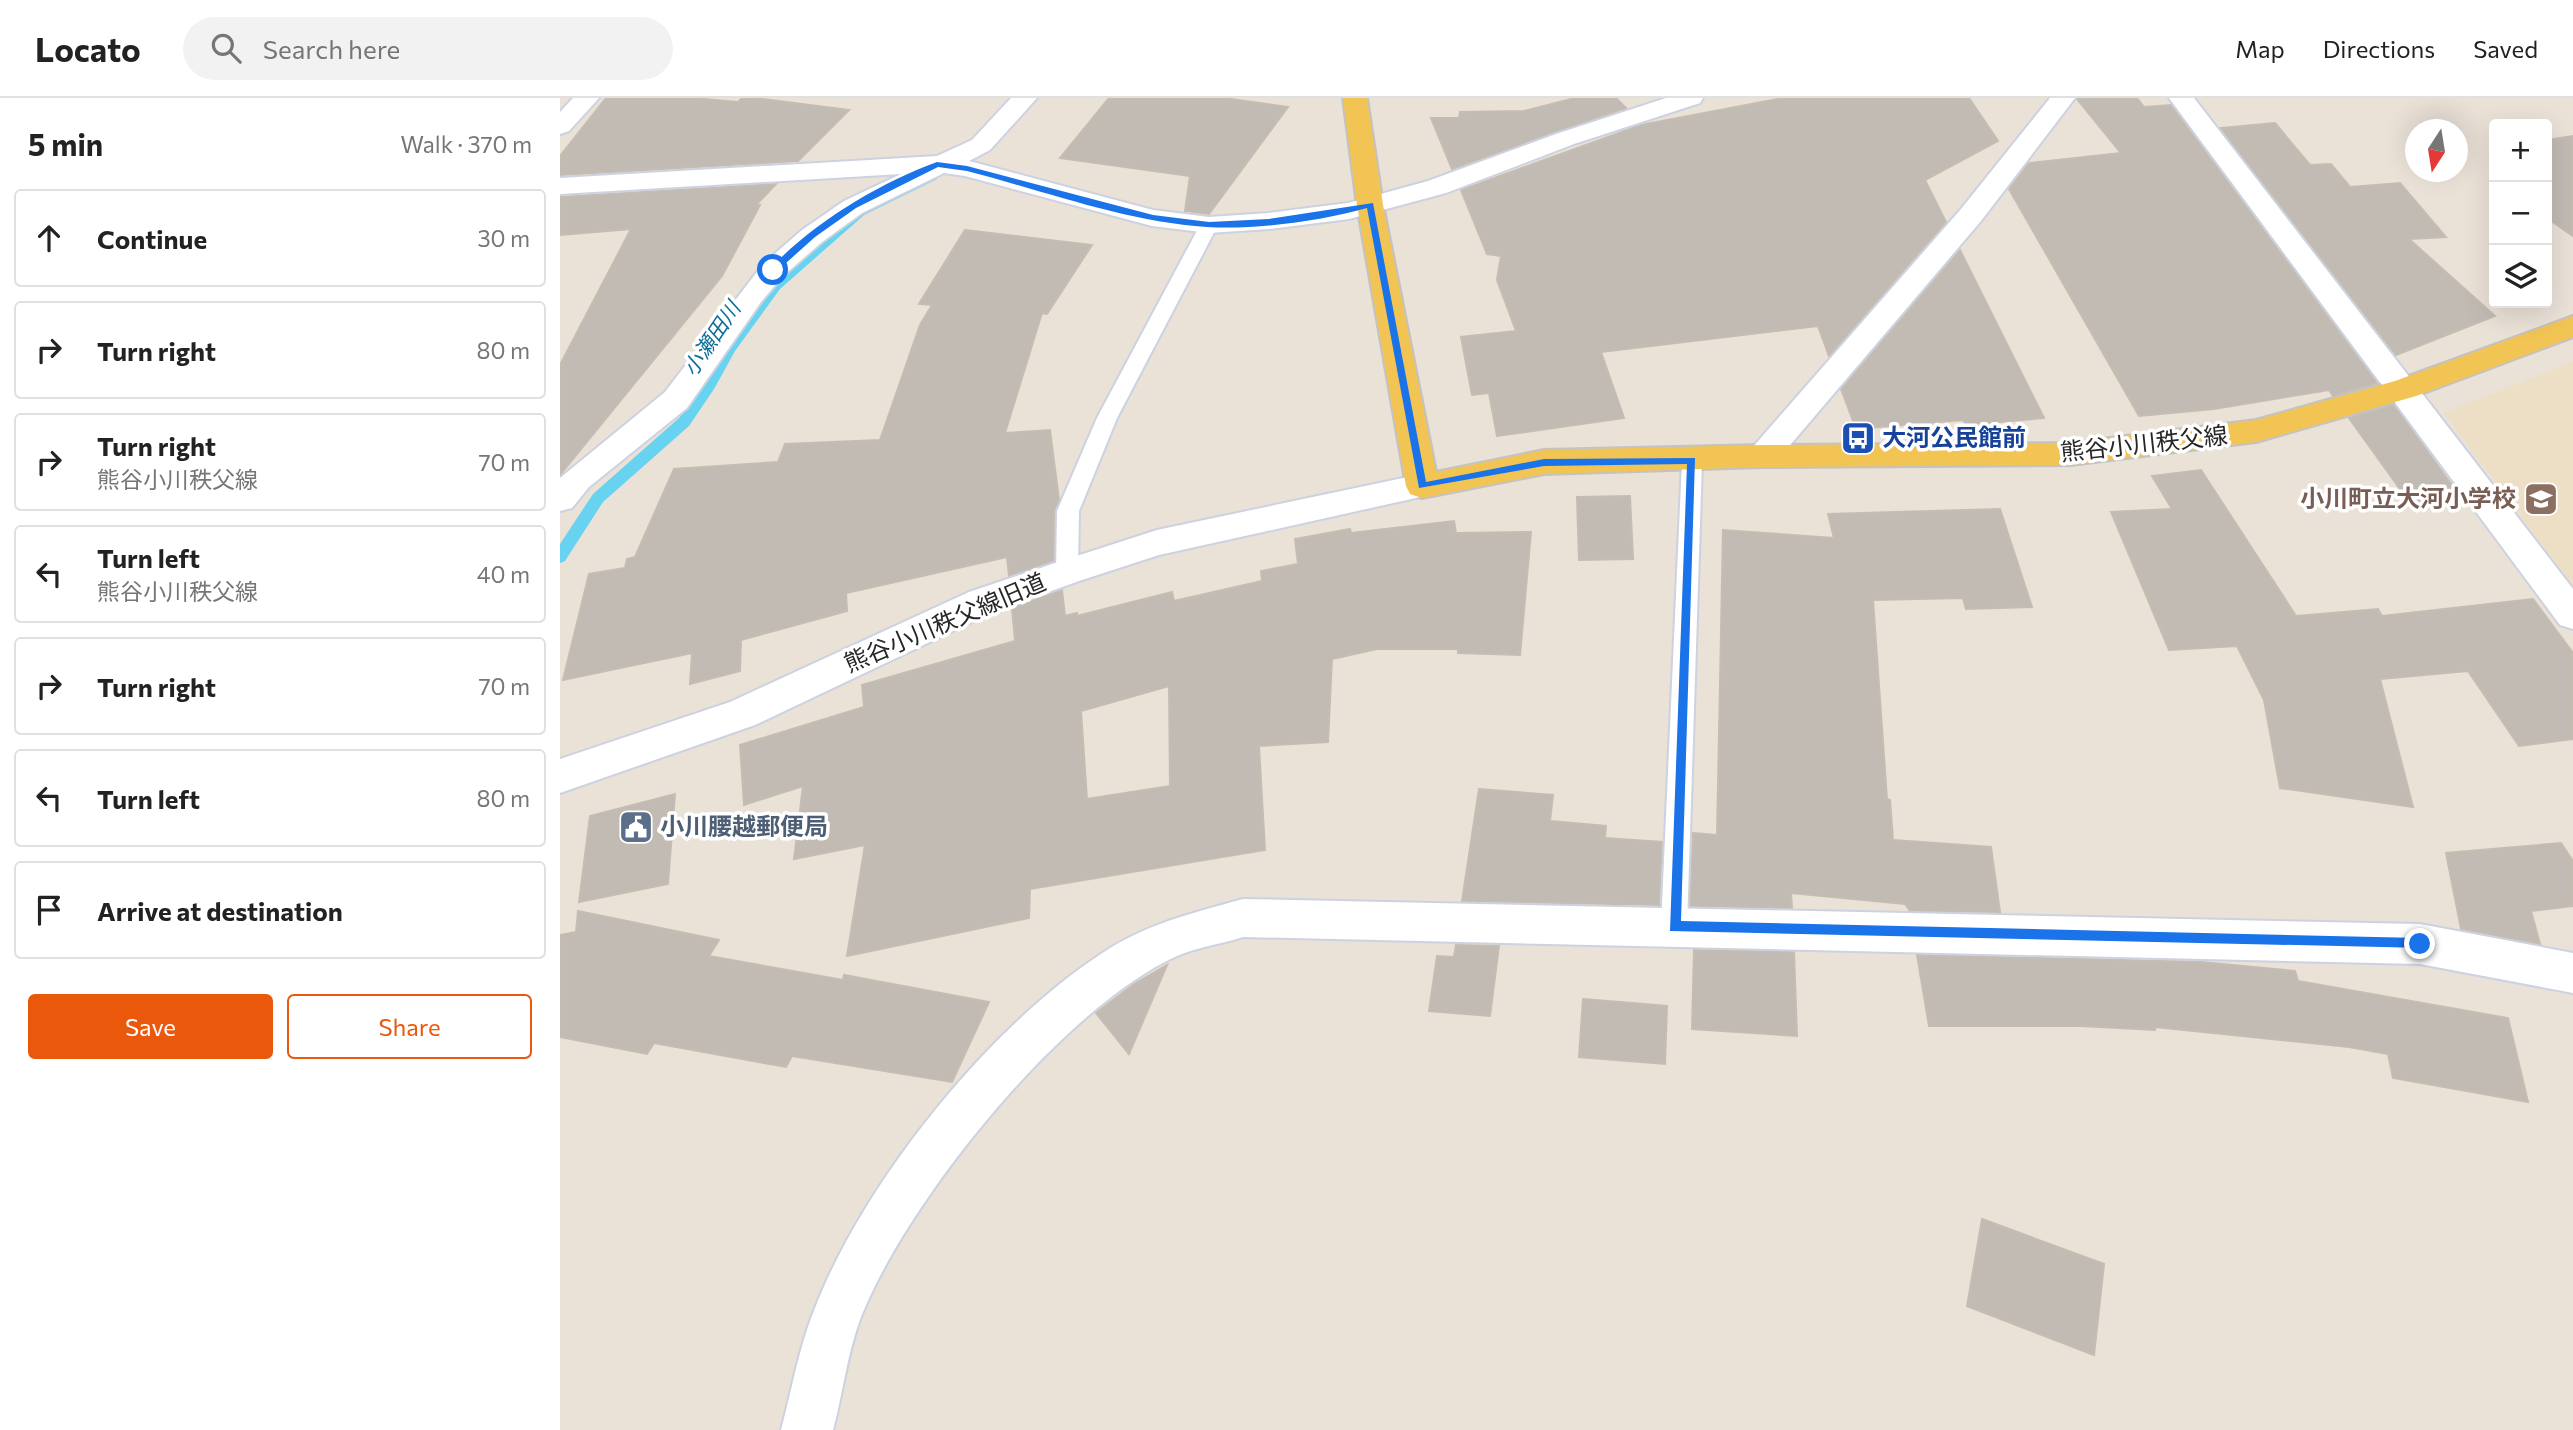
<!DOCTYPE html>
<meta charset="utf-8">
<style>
body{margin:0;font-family:Commissioner,"Noto Sans JP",sans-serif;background:#f2f2f2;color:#222}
.controls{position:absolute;right:21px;top:21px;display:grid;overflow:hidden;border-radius:7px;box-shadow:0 7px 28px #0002}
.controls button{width:63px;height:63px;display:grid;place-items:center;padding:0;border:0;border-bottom:2px solid #e0e0e0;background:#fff;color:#222;font:35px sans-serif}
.compass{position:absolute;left:1845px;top:21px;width:63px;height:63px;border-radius:50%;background:#fff;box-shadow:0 7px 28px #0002;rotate:192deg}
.stop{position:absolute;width:21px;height:21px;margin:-16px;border:5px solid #1a73e8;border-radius:50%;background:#fff}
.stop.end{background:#1a73e8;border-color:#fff;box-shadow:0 2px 7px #0008}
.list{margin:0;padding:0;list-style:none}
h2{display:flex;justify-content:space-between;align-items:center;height:91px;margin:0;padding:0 28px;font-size:30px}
h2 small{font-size:23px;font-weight:400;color:#767676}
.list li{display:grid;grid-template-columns:46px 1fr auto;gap:21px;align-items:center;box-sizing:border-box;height:98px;margin:0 14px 14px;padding:0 14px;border:2px solid #e0e0e0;border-radius:7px}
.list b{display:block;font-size:26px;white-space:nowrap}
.list p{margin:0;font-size:23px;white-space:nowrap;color:#767676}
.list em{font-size:23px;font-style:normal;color:#767676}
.actions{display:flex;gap:14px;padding:21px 28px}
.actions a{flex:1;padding:16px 0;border:2px solid #ea580c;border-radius:7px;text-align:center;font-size:24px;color:#ea580c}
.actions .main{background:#ea580c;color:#fff}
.icon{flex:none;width:38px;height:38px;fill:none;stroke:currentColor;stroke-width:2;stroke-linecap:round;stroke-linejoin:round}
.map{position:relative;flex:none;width:2013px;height:1332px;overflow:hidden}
header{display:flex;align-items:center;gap:42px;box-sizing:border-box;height:98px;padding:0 35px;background:#fff;border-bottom:2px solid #e0e0e0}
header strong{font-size:33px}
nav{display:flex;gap:38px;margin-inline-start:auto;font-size:24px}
.search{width:490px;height:63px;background:#f2f2f2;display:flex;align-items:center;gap:18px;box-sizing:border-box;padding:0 24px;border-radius:38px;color:#767676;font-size:26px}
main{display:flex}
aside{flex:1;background:#fff}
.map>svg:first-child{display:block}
.education{fill:#eddec6}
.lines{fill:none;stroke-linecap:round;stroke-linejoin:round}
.stream{fill:#67d3f0;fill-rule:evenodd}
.building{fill:#c2bbb4;stroke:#c5bdb2;stroke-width:2;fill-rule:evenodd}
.service-casing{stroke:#cdd2e1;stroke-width:4}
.minor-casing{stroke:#cdd2e1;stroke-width:4}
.tertiary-casing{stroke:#cdd2e1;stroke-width:4}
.primary-casing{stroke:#c3c3c3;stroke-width:4}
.service{fill:#fff;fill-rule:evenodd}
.minor{fill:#fff;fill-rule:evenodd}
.tertiary{fill:#fff;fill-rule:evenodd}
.primary{fill:#f2c454;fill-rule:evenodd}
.route{fill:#1a73e8}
.labels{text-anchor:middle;stroke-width:7;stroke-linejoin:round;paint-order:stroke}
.far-water-label{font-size:21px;font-style:italic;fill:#0b6f97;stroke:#fff}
.transit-label{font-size:24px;font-weight:bold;fill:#164399;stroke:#fff;text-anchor:start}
.street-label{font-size:24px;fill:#272727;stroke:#fff}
.education-label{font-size:24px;font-weight:bold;fill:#785e54;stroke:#fff;text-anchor:end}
.service-label{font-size:24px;font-weight:bold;fill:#4e5e75;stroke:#fff;text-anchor:start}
</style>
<header>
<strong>Locato</strong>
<div class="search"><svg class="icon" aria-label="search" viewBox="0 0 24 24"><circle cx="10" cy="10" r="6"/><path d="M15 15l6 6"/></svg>Search here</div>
<nav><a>Map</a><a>Directions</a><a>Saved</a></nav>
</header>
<main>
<aside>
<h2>5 min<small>Walk · 370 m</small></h2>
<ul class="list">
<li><svg class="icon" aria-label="ahead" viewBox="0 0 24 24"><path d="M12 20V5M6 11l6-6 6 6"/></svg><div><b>Continue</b></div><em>30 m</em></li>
<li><svg class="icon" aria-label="right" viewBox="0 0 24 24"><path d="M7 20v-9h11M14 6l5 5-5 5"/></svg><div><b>Turn right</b></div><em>80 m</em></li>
<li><svg class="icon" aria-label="right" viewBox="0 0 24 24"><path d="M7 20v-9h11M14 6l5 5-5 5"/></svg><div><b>Turn right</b><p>熊谷小川秩父線</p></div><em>70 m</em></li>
<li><svg class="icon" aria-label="left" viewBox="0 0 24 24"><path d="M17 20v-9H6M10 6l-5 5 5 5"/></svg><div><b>Turn left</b><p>熊谷小川秩父線</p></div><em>40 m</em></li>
<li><svg class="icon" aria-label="right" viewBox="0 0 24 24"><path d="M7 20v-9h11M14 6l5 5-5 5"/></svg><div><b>Turn right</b></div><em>70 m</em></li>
<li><svg class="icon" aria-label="left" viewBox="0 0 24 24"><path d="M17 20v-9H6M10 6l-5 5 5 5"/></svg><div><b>Turn left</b></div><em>80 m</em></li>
<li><svg class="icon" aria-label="arrive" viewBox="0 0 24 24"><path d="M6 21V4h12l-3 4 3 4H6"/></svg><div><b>Arrive at destination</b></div></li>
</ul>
<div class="actions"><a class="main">Save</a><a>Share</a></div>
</aside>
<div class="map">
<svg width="2013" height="1332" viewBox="0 0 2013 1332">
<rect width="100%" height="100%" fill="#eae1d7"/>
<polygon class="education" points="2013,264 2013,488 1884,315"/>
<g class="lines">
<polygon class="stream" points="367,78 377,81 304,117 220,191 175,253 154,291 129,328 43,404 5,463 0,465 0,446 33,396 119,320 143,286 164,248 210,185 296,111"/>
</g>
<g class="building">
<polygon points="46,0 133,0 178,4 182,0 195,0 289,12 238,63 0,77 0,58"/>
<polygon points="549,0 664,0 728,9 649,116 625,113 630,78 500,60"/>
<polygon points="1015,0 1056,0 1066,10 892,71 871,20 899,20 900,14 964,13"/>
<polygon points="1223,0 1409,0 1438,43 1365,82 1386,124 1269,258 1258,228 1041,254 1064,320 937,338 929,295 912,297 901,239 956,233 937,182 941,158 927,156 901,92 1081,27"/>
<polygon points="1577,0 1584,9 1611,7 1817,285 1773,298 1769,292 1654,311 1579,318 1449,91 1469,65 1561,55 1517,1"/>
<polygon points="1715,25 1750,67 1771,66 1790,89 1840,85 1886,139 1849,141 1935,218 1836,257 1660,30"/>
<polygon points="2013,38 2013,138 1987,120 1987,42"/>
<polygon points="216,86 196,107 200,107 162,178 0,377 0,267 71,131 0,137 0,99"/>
<polygon points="405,132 532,147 487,216 482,215 445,335 490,332 499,402 494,413 494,463 449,478 447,459 286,495 287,513 181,542 180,573 130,586 132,555 3,582 29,476 65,470 67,461 75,459 114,371 218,364 225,346 320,342 360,227 372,207 359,206"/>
<polygon points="1400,152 1484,320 1406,327 1403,322 1296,331 1281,291"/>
<polygon points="1834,307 1886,379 1902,400 1850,405 1789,320"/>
<polygon points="1641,372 1736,518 1818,511 1822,518 1973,501 2013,555 2013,641 1959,648 1908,573 1820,581 1853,709 1720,690 1704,602 1677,548 1609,552 1551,414 1612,411 1592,378"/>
<polygon points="1070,398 1073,461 1019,462 1017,399"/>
<polygon points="1440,411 1472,509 1406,511 1403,500 1313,502 1327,701 1330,702 1333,742 1431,749 1440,814 1350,813 1345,806 1231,795 1232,810 1130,808 1133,735 1157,737 1163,432 1274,440 1268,416"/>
<path d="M894,423L896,435L971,434L960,557L898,555V551H817L772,561L768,644L699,648L705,752L470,791L469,820L287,858L305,747L234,761L243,688L184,707L180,647L304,609L302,587L455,543L452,510L502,492L505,518L517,515V518L612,494L614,503L702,483L701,473L738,466L735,441L790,431L791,435ZM609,588L610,688L527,701L521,613Z"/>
<polygon points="919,691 993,697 990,723 1046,728 1045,740 1102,744 1099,807 902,803"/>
<polygon points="115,696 108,786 19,804 30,718"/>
<polygon points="2001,745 2013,763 2013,808 1971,813 1980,846 1901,831 1886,755"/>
<polygon points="18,813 159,842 149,858 283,882 284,877 429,904 392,984 232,958 226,969 94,945 87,956 0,939 0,837 16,834"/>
<polygon points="896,847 939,848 930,918 869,913 877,858 894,859"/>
<polygon points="1134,852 1234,854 1237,938 1132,931"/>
<polygon points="1357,857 1641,864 1735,873 1738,883 1948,920 1968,1004 1833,980 1828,956 1789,949 1595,929 1595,932 1521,928 1369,928"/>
<polygon points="607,867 569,956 536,915 574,886"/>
<polygon points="1023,901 1107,908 1105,966 1019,959"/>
<polygon points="1422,1121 1544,1166 1534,1257 1407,1208"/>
</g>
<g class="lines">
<g class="service-casing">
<g id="service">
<polygon points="649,122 658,127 557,320 519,413 518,474 515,480 507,482 499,480 496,474 497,413 537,320 640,127"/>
<polygon points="1132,356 1139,358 1142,363 1127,829 1123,838 1114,841 1105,838 1101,829 1122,363 1125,358"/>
</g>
</g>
<g class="minor-casing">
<g id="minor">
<polygon points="13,0 39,0 9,33 0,36 0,14"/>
<polygon points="451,0 477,0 430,52 409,63 593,112 649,119 709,115 788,105 868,83 996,36 1106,0 1143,0 1140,5 1014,46 886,95 789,121 709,131 649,135 592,128 405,78 384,75 302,115 262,144 223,178 201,204 127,310 29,389 12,410 0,413 0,380 105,294 203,166 242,132 284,103 341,76 0,96 0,80 377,58 412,42"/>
<polygon points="1490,0 1515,0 1421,123 1214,366 1203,369 1192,366 1187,358 1192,350 1401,111"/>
<polygon points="1609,0 1634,0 2013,491 2013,531 2000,527"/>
<path d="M683,801L1860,826L2013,855V895L1860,866L683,839C662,846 637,849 617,858C502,910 347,1103 301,1219C287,1255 283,1295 273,1332H221C232,1291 239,1249 255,1210C304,1084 428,930 541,856C585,826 633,815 683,801Z"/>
</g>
</g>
<g class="tertiary-casing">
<polygon id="tertiary" points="862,376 874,380 878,388 874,396 599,457 519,483 433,514 195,627 0,695 0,661 170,604 409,494 495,465 597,432"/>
</g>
<g class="primary-casing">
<polygon id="primary" points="783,0 807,0 823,107 876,374 984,352 1203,347 1510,345 1696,322 1835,283 2013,218 2013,239 1856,298 1696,344 1510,367 1203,369 984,376 862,400 850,396 846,388 797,107"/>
</g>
<use href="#service" class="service"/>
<use href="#minor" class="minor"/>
<use href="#tertiary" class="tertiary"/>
<use href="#primary" class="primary"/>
</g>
<path class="route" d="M377,64L407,68L593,117L649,124L709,121L813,105L866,384L984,361L1135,360L1121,823L1860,840L1867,846L1865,850L1110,833L1127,366L984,368L859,390L807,110C762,123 694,132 647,129C566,124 485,93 407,73L378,69L296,110L255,139L216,174L209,172C251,126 319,85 377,64Z"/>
<defs>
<g id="bus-square" transform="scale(1.75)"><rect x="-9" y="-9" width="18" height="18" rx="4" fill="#1a4fb4" stroke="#fff"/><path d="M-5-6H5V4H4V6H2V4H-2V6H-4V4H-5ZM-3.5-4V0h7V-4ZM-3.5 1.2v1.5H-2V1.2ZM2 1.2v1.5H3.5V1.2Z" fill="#fff"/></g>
<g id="school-square" transform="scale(1.75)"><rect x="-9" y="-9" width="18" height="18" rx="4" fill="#8d6e63" stroke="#fff"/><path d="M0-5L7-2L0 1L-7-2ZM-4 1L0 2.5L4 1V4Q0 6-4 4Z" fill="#fff"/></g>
<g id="civic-square" transform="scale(1.75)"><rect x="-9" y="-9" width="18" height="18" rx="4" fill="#5c6f8a" stroke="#fff"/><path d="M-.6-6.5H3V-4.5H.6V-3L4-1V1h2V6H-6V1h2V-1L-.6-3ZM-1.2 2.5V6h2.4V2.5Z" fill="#fff"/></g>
</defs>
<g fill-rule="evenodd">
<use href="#bus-square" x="1298" y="340"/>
<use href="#school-square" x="1981" y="401"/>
<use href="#civic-square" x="76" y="729"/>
</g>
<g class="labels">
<g class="far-water-label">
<text transform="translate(152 241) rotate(-56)" y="7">小瀬田川</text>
</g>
<g class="transit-label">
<text x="1322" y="348">大河公民館前</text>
</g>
<g class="street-label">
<text transform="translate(1584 346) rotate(-6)" y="8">熊谷小川秩父線</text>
<text transform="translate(385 525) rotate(-23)" y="8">熊谷小川秩父線旧道</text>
</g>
<g class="education-label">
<text x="1956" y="409">小川町立大河小学校</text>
</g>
<g class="service-label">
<text x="100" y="737">小川腰越郵便局</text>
</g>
</g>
</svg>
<div class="controls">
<button>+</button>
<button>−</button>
<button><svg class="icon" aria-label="layers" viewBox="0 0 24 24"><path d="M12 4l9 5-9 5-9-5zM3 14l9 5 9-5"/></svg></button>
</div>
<svg class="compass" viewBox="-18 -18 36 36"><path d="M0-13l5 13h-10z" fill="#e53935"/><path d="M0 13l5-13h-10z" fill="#767676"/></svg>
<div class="stop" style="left:213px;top:172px"></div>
<div class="stop end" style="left:1860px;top:846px"></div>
</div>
</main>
